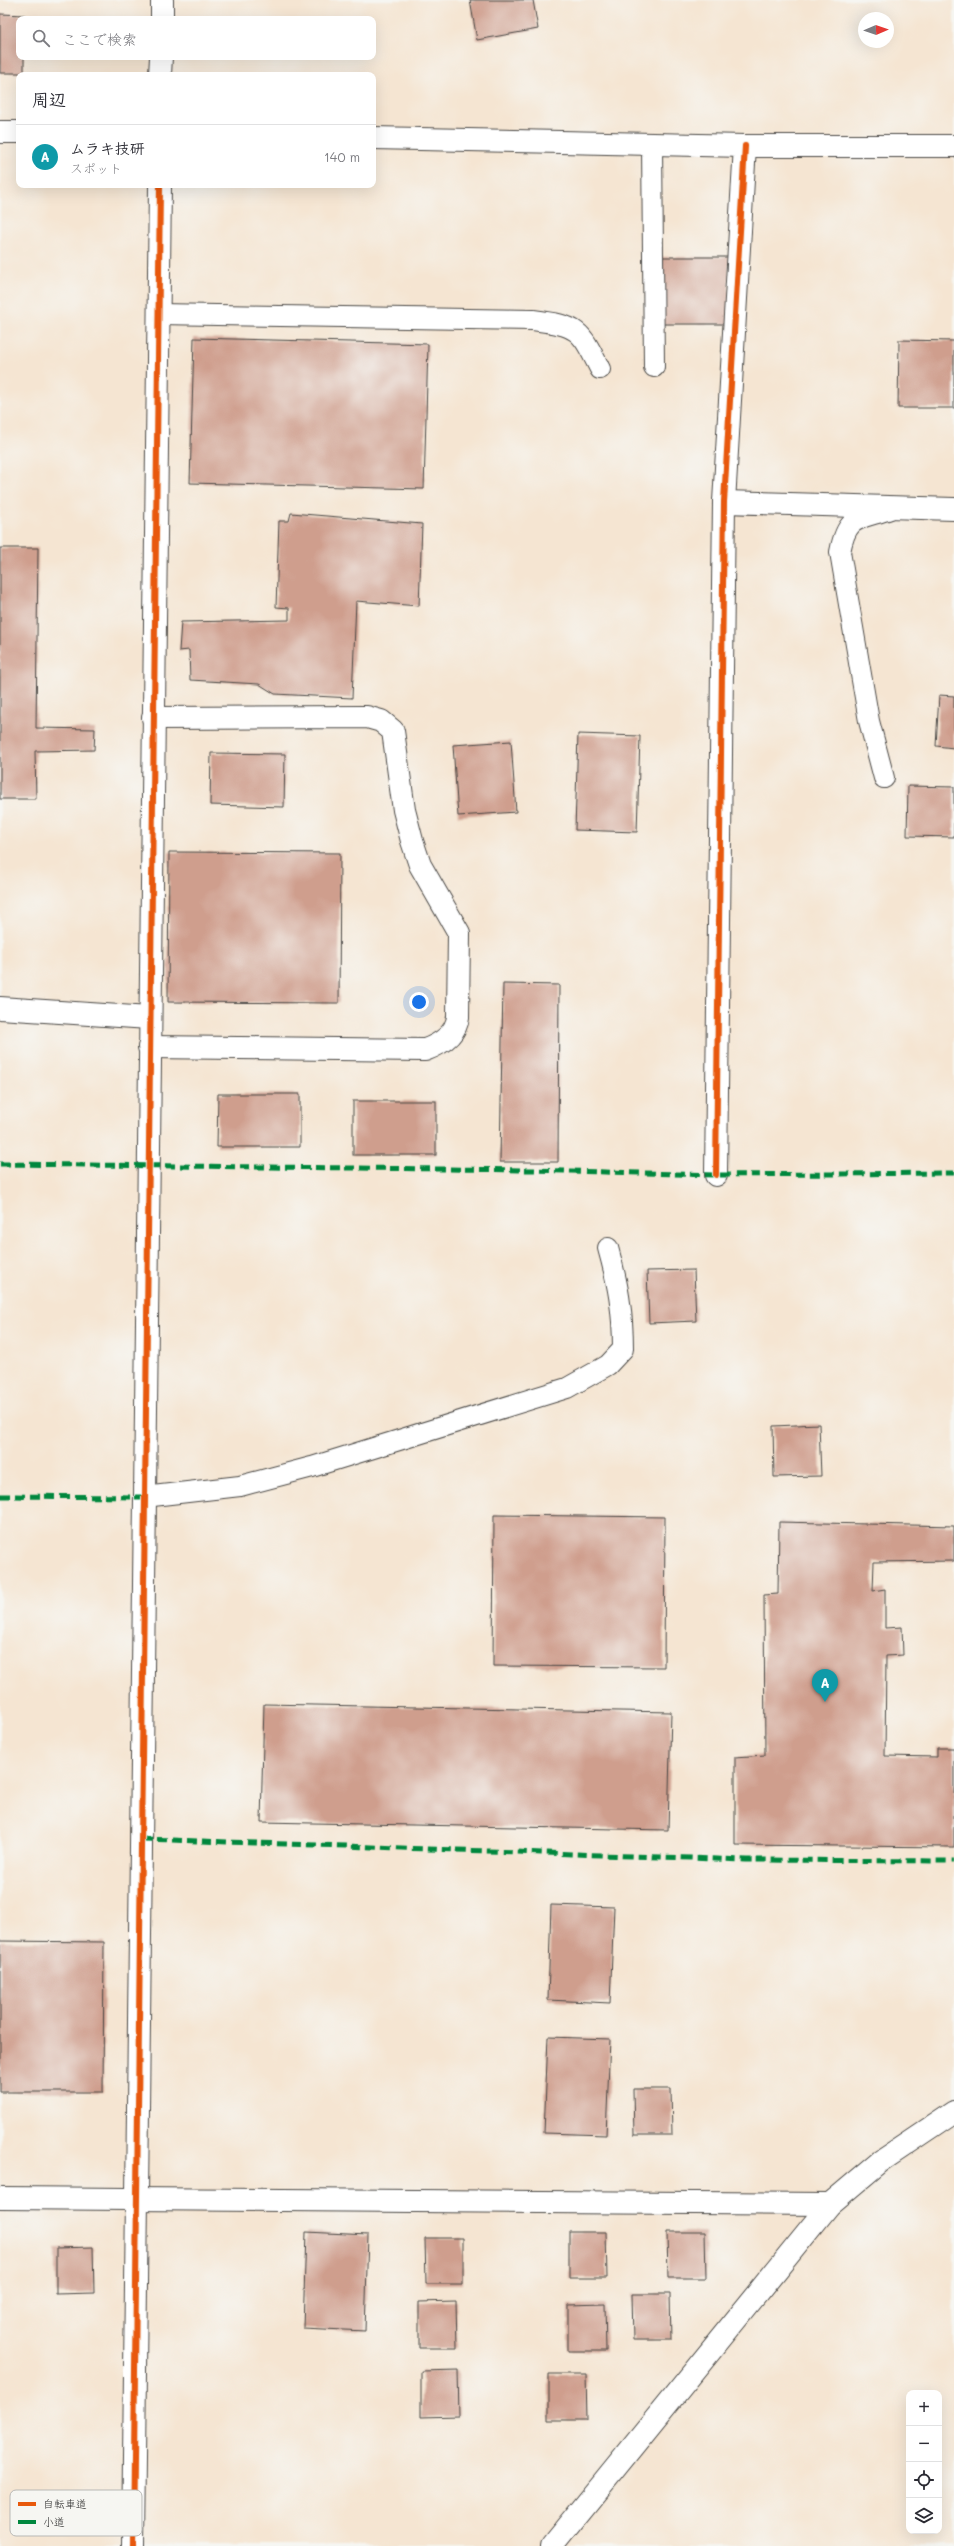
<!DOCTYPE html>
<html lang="ja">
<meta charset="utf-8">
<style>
body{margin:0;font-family:Mali,"Klee One",sans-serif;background:#f7f7f7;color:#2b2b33}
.controls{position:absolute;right:12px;bottom:12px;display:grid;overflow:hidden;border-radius:8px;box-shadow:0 4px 16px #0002}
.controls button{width:36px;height:36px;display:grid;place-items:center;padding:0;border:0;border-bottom:1px solid #e1e1e2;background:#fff;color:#2b2b33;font:20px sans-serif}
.compass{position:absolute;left:858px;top:12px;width:36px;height:36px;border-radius:50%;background:#fff;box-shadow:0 4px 16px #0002;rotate:88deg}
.you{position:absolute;left:419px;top:1002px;width:14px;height:14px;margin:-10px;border:3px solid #fff;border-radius:50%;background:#1a73e8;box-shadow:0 0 0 6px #1a73e833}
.badge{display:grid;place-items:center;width:26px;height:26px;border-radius:50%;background:#7c3aed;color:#fff;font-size:13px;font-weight:700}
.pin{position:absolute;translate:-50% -33px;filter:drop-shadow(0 1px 2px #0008)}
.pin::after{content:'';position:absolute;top:21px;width:14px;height:12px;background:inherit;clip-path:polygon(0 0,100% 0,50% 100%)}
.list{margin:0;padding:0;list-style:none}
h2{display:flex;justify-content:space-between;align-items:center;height:52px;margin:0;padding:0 16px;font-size:17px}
h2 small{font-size:13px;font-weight:400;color:#7c7c81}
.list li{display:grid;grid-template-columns:26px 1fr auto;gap:12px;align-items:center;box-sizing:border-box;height:64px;padding:0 16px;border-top:1px solid #e1e1e2}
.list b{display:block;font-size:15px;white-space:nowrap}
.list p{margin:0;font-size:13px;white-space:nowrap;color:#7c7c81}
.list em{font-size:13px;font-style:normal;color:#7c7c81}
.icon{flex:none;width:22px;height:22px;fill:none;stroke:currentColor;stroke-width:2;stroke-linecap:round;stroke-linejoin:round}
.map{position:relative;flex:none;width:954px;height:2546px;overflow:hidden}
.search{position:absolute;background:#fff;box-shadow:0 4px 16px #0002;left:16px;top:16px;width:360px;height:44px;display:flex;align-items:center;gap:10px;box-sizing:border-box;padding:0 14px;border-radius:8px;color:#7c7c81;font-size:15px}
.panel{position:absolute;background:#fff;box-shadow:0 4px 16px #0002;left:16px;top:72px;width:360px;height:116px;border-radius:8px}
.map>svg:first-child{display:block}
.building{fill:#cf9e8d}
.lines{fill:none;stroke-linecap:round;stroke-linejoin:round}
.lane-casing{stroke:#494744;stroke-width:22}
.street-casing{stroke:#494744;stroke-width:24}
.secondary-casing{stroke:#494744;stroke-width:24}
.lane{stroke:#fff;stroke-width:20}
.street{stroke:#fff;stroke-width:22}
.secondary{stroke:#fff;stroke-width:22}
.quiet{stroke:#00873e;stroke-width:5;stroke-dasharray:10 5;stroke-linecap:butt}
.cycleway-casing{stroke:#f6f6f2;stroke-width:8}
.cycleway{stroke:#e8590c;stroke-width:6}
.key{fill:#f6f6f2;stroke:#b9b9b6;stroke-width:1}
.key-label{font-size:11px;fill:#2b2b2b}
</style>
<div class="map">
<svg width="954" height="2546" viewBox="0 0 954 2546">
<rect width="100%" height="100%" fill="#f6f6f2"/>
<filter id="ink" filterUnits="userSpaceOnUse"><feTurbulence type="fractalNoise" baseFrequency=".025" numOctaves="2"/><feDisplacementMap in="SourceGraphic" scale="8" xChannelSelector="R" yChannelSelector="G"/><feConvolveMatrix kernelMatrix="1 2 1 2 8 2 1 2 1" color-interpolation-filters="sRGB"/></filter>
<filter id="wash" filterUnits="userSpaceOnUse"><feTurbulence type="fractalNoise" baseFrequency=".012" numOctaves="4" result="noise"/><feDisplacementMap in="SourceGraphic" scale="16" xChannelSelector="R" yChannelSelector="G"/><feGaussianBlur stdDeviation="0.9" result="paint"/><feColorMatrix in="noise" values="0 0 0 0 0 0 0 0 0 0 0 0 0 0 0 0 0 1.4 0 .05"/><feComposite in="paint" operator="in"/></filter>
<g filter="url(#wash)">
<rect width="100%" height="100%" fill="#f5e5d2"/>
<g id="blocks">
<g class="building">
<polygon points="470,0 533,0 538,29 477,40"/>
<polygon points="0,14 25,15 25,19 19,19 19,57 24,57 24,73 0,73"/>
<polygon points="661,257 729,257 729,324 660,324"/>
<polygon points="194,338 428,344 424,489 190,483"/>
<polygon points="899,340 954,341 954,408 898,408"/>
<polygon points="291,513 422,524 419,606 356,601 352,698 275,694 259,684 190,680 189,650 179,651 181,622 289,620 289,608 276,607 279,521 289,521"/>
<polygon points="0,548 38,548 36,728 95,729 94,750 35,751 36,799 0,799"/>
<polygon points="939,695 954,696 954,748 936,746"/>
<polygon points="578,734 640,736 637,832 575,830"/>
<polygon points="511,741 516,812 458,816 453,745"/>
<polygon points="211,753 285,754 284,807 210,805"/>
<polygon points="908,786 954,787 954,837 907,836"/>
<polygon points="169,852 340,853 339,1003 168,1002"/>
<polygon points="503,984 559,985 558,1162 500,1162"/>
<polygon points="218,1094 300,1094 300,1147 217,1147"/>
<rect x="353" y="1101" width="83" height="54"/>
<polygon points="694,1270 696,1321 649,1323 647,1271"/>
<polygon points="819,1424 821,1476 774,1477 773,1426"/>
<polygon points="494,1515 665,1517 664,1667 493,1666"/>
<polygon points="779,1522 954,1526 954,1561 874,1562 873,1591 885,1589 885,1628 902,1627 903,1655 886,1656 885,1756 937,1757 937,1748 954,1748 954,1847 735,1845 735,1757 765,1755 764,1595 778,1594"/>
<polygon points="264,1704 671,1712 668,1830 261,1822"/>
<polygon points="551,1905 614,1907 610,2003 548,2000"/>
<polygon points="0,1941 104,1942 103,2092 0,2092"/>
<polygon points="548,2037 610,2039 606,2135 544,2133"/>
<polygon points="633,2089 671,2089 672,2135 634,2135"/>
<polygon points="306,2232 368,2235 365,2331 303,2328"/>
<polygon points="569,2232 606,2232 607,2278 569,2278"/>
<polygon points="667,2232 705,2232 706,2278 668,2278"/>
<polygon points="425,2238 463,2238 463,2284 426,2284"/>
<polygon points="93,2247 94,2293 56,2294 56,2248"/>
<polygon points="632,2294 670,2294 671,2340 633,2340"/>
<polygon points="456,2301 457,2348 419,2348 419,2302"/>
<polygon points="605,2304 606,2351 568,2351 568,2305"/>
<polygon points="458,2370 459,2416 421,2417 421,2371"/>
<polygon points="549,2374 586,2374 587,2420 549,2420"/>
</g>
</g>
</g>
<g filter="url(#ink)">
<use href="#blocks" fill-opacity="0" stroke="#494744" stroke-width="1"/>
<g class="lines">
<g class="lane-casing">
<g id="lane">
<polyline points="652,144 654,367"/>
<path d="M158,314L533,320C579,326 580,329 600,369"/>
<path d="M884,778L869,721L840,552C847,515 858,520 890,509"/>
<path d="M144,1497L240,1486L312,1467L567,1388L608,1365L623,1349C623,1311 618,1284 608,1248"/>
</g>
</g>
<g class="street-casing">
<g id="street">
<polyline points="162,19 162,0"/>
<polyline points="160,75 161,57"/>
<polyline points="724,502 954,509"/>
<polyline points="0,1008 149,1018"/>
<path d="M149,1047L425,1050C441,1044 456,1035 458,1017L459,933L420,865L412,841L404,810L393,731L381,721L367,717L153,718"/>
<polyline points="716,1175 724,502 745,146"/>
<polyline points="133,2546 160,185"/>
<polyline points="552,2546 830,2204 881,2161 954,2112"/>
</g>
</g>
<g class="secondary-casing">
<g id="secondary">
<polyline points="0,132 19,132"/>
<polyline points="373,138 745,146 954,146"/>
<polyline points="0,2198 830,2204"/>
</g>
</g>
<use href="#lane" class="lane"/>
<use href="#street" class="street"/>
<use href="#secondary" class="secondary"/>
<g class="quiet">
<polyline points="0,1164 531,1170 716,1175 954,1173"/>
<polyline points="0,1496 144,1497"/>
<polyline points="142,1839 746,1860 954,1861"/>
</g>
<g class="cycleway-casing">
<g id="cycleway">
<polyline points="716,1175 724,502 745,146"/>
<polyline points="133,2546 160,185"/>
</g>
</g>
<use href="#cycleway" class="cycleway"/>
</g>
</g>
<rect x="10" y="2490" width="132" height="46" rx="6" class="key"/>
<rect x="18" y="2502" width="18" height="4" fill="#e8590c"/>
<rect x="18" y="2520" width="18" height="4" fill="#00873e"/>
<g class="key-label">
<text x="43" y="2508">自転車道</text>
<text x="43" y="2526">小道</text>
</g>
</svg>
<div class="controls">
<button>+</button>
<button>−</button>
<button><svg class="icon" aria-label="locate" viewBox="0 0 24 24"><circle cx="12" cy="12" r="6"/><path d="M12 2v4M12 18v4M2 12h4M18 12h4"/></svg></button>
<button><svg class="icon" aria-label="layers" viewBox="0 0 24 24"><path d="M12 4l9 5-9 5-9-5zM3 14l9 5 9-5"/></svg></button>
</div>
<svg class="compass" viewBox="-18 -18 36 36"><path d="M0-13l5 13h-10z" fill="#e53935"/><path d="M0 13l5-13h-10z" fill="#7c7c81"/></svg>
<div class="you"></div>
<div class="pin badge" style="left:825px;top:1702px;background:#0f9aa8">A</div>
<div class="search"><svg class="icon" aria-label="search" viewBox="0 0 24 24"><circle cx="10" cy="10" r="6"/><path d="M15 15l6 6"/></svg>ここで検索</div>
<section class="panel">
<h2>周辺<small></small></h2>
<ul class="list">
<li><span class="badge" style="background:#0f9aa8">A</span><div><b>ムラキ技研</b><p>スポット</p></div><em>140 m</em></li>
</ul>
</section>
</div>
